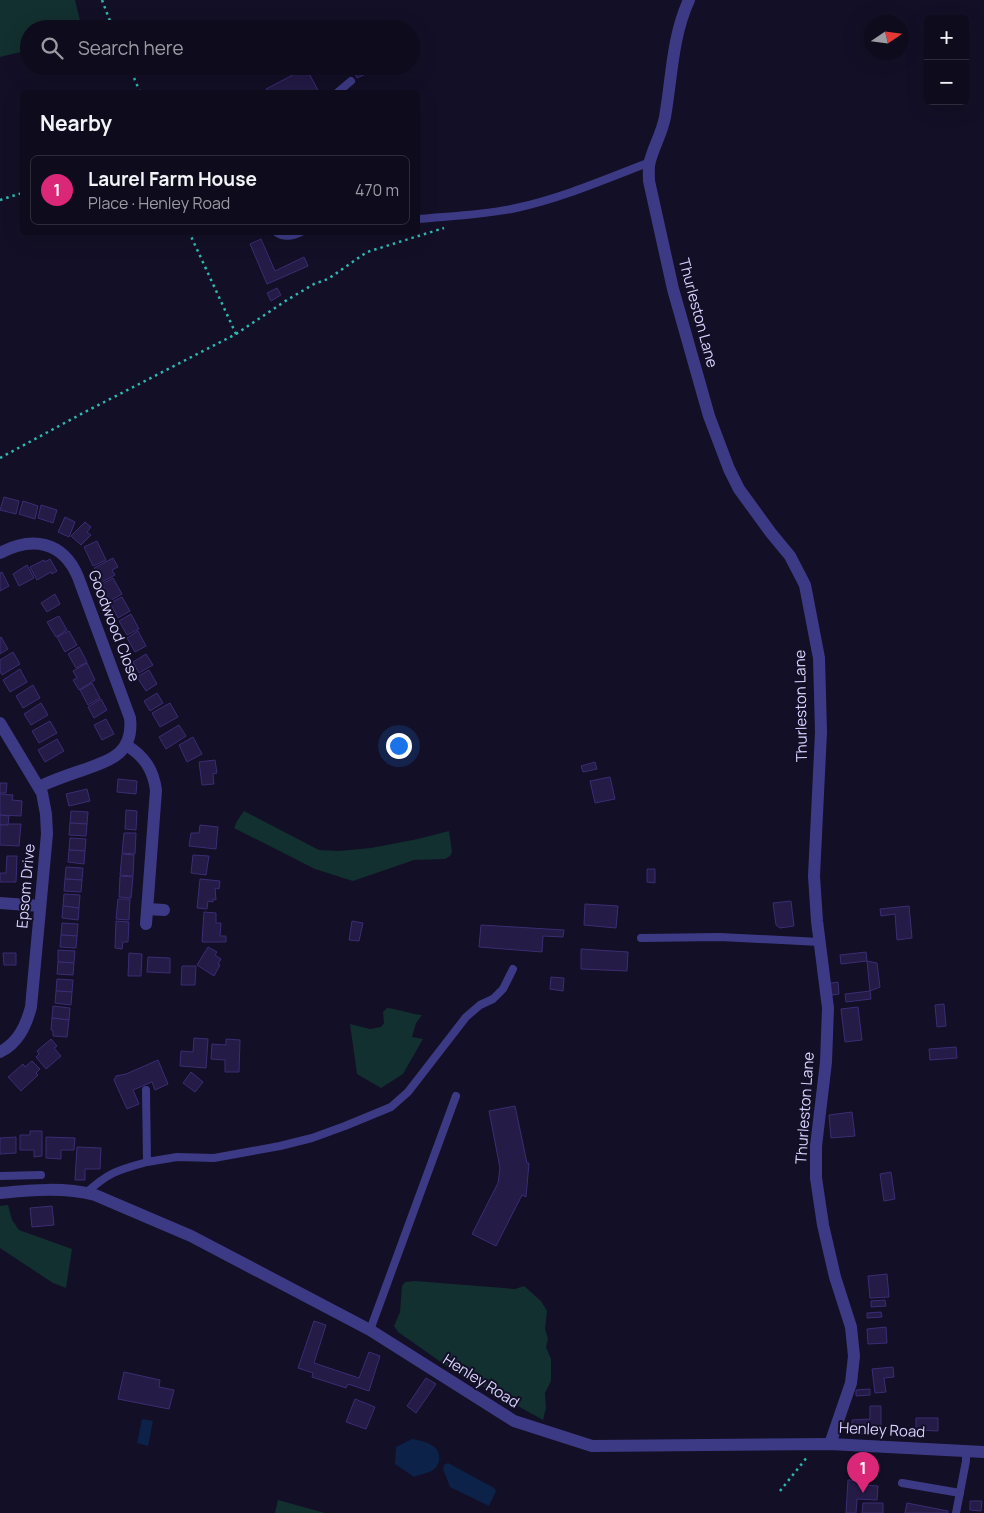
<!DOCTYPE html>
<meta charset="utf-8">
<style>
body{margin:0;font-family:Manrope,sans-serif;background:#171425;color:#f1f3f6}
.controls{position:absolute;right:15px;top:15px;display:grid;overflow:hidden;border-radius:8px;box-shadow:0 5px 20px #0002}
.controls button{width:45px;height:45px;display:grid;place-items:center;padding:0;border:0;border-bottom:1px solid #2e2b3b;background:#0e0b1c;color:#f1f3f6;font:25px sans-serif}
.compass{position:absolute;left:864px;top:15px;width:45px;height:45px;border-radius:50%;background:#0e0b1c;box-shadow:0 5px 20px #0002;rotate:77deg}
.you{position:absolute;left:398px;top:745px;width:18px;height:18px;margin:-12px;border:4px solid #fff;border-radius:50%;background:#1a73e8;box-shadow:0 0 0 8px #1a73e833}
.badge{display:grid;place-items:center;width:32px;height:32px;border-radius:50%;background:#db2777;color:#fff;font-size:16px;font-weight:700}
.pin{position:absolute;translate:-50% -41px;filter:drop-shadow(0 1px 2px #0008)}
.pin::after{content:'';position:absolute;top:26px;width:18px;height:15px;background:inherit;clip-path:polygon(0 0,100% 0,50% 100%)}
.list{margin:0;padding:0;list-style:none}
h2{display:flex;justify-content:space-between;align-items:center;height:65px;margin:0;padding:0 20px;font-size:21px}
h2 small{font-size:16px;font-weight:400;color:#9b9ba3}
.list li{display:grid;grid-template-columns:32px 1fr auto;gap:15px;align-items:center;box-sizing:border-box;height:70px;margin:0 10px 10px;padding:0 10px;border:1px solid #2e2b3b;border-radius:8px}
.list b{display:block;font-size:19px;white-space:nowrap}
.list p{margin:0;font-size:16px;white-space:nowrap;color:#9b9ba3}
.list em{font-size:16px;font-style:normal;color:#9b9ba3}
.icon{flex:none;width:28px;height:28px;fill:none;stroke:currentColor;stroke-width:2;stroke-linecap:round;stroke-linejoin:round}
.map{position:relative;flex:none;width:984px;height:1513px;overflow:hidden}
.search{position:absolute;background:#0e0b1c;box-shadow:0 5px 20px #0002;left:20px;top:20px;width:400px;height:55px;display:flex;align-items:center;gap:12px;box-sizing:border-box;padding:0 18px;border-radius:28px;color:#9b9ba3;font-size:19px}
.panel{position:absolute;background:#0e0b1c;box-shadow:0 5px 20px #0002;left:20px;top:90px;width:400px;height:145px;border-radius:8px}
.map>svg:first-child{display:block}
.green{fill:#12302f}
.water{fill:#0c2248}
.building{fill:#241b47;stroke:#3b2d73}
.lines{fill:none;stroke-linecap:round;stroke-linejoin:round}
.path{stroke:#2fb8b0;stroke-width:2.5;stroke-dasharray:2.5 4;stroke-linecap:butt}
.service{stroke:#3d3a85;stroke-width:8}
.minor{stroke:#3d3a85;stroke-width:12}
.tertiary{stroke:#3d3a85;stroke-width:12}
.labels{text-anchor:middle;stroke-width:4;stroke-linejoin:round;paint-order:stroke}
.street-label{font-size:15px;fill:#d9d4ff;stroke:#130f26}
</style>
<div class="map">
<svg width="984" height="1513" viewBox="0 0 984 1513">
<rect width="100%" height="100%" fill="#130f26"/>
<g class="green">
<polygon points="0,0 75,0 82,29 29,29 29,50 0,57"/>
<polygon points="244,811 319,850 339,851 371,848 418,839 449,831 452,852 450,856 445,859 414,860 353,881 315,869 234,828 237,821"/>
<path d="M387,1008C399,1009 410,1014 422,1015L416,1023L412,1037L423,1039L403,1074L381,1088L357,1074L350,1024L370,1029L381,1027L384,1023L383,1012Z"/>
<polygon points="8,1205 12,1220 19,1230 72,1249 66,1288 53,1283 0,1248 0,1206"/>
<polygon points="415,1281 515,1289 524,1286 541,1301 547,1311 545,1329 548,1339 546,1347 551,1359 551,1381 545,1393 546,1408 543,1420 448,1367 398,1332 394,1326 400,1312 402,1286 405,1282"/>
<polygon points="278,1500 325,1513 275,1513"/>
</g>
<g class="water">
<polygon points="142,1419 153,1421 148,1446 137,1443"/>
<path d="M412,1439C424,1441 442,1445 439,1461C438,1465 436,1468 433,1470C427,1474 420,1474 414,1477L395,1464L396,1447Z"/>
<polygon points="448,1463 494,1488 496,1491 489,1506 450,1487 443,1469 444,1465"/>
</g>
<g class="building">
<polygon points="351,66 367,66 370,72 357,78"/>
<polygon points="306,68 319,92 268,92 266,89"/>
<polygon points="261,239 275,271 304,257 308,266 267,284 250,244"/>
<polygon points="277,288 281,295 271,301 267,293"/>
<polygon points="4,497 19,501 16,514 0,510"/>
<polygon points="23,501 38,506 35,519 19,514"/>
<polygon points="41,505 57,510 53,523 38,518"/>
<polygon points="65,517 75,522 69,537 58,532"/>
<polygon points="85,522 91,527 87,532 91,535 81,545 71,536"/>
<polygon points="97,541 106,560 93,566 84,547"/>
<polygon points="113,558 118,567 112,570 115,575 102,582 94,568"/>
<polygon points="50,559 57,571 52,574 51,572 37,580 30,567 44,560 45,562"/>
<polygon points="27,565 34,578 19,586 13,574"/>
<polygon points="2,572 9,586 0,591 0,573"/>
<polygon points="113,578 122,594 108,602 102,591 105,590 102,584"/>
<polygon points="55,594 60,604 47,612 41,603"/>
<polygon points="122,597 130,611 118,618 110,603"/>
<polygon points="131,614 139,629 127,635 119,621"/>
<polygon points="59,616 67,630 56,637 47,622"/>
<polygon points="69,631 77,645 65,652 57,637"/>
<polygon points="138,631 146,646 135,652 127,638"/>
<polygon points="1,637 8,649 0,654 0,638"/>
<polygon points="79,647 87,662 76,668 68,654"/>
<polygon points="13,652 20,664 2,675 0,671 0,660"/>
<polygon points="146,654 153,665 139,673 133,662"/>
<polygon points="87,663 95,680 79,690 73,680 77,678 73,671"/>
<polygon points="20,669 27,682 10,692 3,680"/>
<polygon points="149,670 157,684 146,691 137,677"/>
<polygon points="92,683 100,698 88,705 80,690"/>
<polygon points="33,685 40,698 23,708 16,696"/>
<polygon points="157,693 163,703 150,711 144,701"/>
<polygon points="101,699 107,710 94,718 88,707"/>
<polygon points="41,703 48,715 31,725 24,714"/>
<polygon points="170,703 178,717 160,727 152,713"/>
<polygon points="106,719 114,734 102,740 94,725"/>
<polygon points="50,721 57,733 39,743 32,731"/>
<polygon points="179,725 186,736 166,749 159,737"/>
<polygon points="193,737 202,754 187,762 179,745"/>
<polygon points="57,739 64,751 45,762 38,750"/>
<polygon points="215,760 217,773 213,774 214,784 202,785 199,762"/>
<polygon points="595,762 597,769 583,772 581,766"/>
<polygon points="610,777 615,799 595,803 590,781"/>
<polygon points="118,779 137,781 136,794 117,792"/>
<polygon points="0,783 7,783 6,793 0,793"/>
<polygon points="87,789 90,801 69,806 66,794"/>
<polygon points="0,794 13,795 12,800 22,801 21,816 0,815"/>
<polygon points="126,810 137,811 136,830 125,829"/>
<polygon points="71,811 88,812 87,824 70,823"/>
<polygon points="0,815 9,816 8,825 0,825"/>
<polygon points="70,823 87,824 86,836 69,835"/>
<polygon points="8,824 21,824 19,846 0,845 0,825 8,825"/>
<polygon points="200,825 218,827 216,849 189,846 191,833 199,833"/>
<polygon points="124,833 136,833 135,854 122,853"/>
<polygon points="70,838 86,839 85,851 69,850"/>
<polygon points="69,850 85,851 84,864 68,862"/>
<polygon points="122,854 134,855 133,876 120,875"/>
<polygon points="193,855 209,856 206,875 191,873"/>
<polygon points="7,856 17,856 16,882 0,882 0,873 6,873"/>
<polygon points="66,867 83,868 82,880 65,879"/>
<polygon points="647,869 655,869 655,883 647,882"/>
<polygon points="120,876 133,877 131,898 119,897"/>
<polygon points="65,879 82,880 81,892 64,891"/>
<polygon points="200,879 220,881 219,889 215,888 216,900 213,899 213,902 208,901 207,909 197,908"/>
<polygon points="64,894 80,895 79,908 63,906"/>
<polygon points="118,899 130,899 129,920 116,919"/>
<polygon points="791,901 794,926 780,928 776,925 773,903"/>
<polygon points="585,904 618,906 616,928 584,925"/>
<polygon points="63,906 79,908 78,920 62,918"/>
<polygon points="909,906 912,938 897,940 895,914 881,916 880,909"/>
<polygon points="204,912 216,913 216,923 221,923 220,936 226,936 226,942 202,942"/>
<polygon points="116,921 129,922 128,942 123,942 122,949 115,948"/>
<polygon points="352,921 363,923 359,941 349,940"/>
<polygon points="62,923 78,924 77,936 61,935"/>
<polygon points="481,925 564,930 563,937 543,936 542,952 479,947"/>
<polygon points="61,935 77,936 76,948 60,947"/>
<polygon points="208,947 217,952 215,955 221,959 218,964 220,965 214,976 197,965"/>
<polygon points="581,949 628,952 627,971 581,969"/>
<polygon points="58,950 75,951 74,963 58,962"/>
<polygon points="866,952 867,961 841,964 840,955"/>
<polygon points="3,953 16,953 16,965 4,965"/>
<polygon points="129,953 142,954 141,976 128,976"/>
<polygon points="148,957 170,958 170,973 147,972"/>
<polygon points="867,961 877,963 880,987 870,991"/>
<polygon points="58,962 74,963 73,975 57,974"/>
<polygon points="182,966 196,966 195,985 181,985"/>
<polygon points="551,977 564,978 563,991 550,989"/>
<polygon points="57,979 73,980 72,992 56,991"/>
<polygon points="838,982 839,994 826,996 825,984"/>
<polygon points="56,991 72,992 71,1005 55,1003"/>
<polygon points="870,991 871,999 846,1002 845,994"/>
<polygon points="944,1004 946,1026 937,1027 935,1005"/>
<polygon points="53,1006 70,1008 69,1020 52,1018"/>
<polygon points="858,1007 862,1040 845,1042 841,1009"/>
<polygon points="52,1018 69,1020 67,1037 53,1036 53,1031 51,1030"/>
<polygon points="194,1038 208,1039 206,1068 180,1066 181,1051 193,1052"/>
<polygon points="51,1039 57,1046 54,1048 61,1056 46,1069 36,1057 39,1054 37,1051"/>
<polygon points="226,1039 240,1040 239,1072 225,1072 225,1060 211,1059 212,1044 226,1045"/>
<polygon points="956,1047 957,1058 930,1060 929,1049"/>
<polygon points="158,1060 168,1084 155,1090 152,1082 133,1090 139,1104 127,1109 114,1080 116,1076 126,1074"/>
<polygon points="32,1061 40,1069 36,1073 38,1075 21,1091 8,1077 23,1064 25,1067"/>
<polygon points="191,1072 203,1082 195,1092 183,1083"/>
<polygon points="515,1106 527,1163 529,1163 526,1197 522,1195 496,1246 472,1234 498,1183 500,1168 489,1111"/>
<polygon points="852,1112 855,1136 831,1138 829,1115"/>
<polygon points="30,1131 42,1131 42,1156 34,1157 34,1150 20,1150 20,1135 30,1135"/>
<polygon points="16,1137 16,1153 0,1154 0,1138"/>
<polygon points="46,1137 75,1138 74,1150 61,1150 61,1159 46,1158"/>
<polygon points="77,1147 101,1148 100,1169 85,1169 85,1180 75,1180"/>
<polygon points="891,1172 895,1199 884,1201 880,1174"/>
<polygon points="52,1206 54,1225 32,1227 30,1208"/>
<polygon points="887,1274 889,1297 870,1298 868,1276"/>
<polygon points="885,1300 886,1306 871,1307 871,1301"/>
<polygon points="881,1312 882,1317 867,1318 867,1313"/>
<polygon points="314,1321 326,1325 314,1363 359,1378 369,1352 380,1356 369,1391 348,1384 346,1388 312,1377 313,1373 298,1368"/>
<polygon points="886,1327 887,1343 868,1344 867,1329"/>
<polygon points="893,1367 894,1377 884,1378 886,1392 875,1393 872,1369"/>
<polygon points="124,1372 160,1380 159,1387 174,1390 169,1409 118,1399"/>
<polygon points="426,1378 436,1384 416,1413 407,1406"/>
<polygon points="870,1389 870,1395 856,1396 856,1390"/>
<polygon points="355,1399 375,1407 366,1429 346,1422"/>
<polygon points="870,1406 881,1406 881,1434 852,1434 852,1420 870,1419"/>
<polygon points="916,1418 938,1418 938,1431 916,1430"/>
<polygon points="848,1480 859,1481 859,1485 878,1486 877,1500 857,1499 856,1513 846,1513"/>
<polygon points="970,1501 982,1501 981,1511 970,1510"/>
<polygon points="863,1503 883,1503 883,1513 862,1513"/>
<polygon points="907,1503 948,1511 948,1513 905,1513"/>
</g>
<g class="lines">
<g class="path">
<polyline points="102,0 113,29"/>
<polyline points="129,66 140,92"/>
<polyline points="0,200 22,193"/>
<polyline points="236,334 287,300 314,284 328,279 367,252 444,228"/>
<polyline points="0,458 83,413 236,334 189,232"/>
<polyline points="780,1491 808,1456"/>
</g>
<g class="service">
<polyline points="338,92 351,81"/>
<path d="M418,219C450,216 484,215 516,208C562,198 606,179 650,162"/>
<path d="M276,232C284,238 292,236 301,232"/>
<polyline points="641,938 720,937 820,942"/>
<polyline points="147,1162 177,1157 214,1158 280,1146 312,1138 345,1126 391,1107 408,1092 466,1017 480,1005 493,999 503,989 513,969"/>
<polyline points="0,1176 41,1175"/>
<path d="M86,1193C109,1172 118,1170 147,1162L146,1090"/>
<polyline points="370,1330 456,1096"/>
<polyline points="902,1483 960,1493"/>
<polyline points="956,1513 966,1461 966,1451"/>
</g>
<g class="minor">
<path d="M689,0C672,37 672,77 665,117C662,133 654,146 650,161C648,167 649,174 649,181L673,289L709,416L729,469L739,489L771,533L790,556L805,585L819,658L821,732L814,876L817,921L828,1008L826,1062L816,1146V1178L823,1225L835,1277L851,1327L854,1356L851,1383L830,1444"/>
<path d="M0,553C32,536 63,541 78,577L130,718C134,753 111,760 83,770C68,775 53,780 39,787"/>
<path d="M0,723L42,793L46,814L47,834L31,1007C26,1026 18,1043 0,1052"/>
<path d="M126,745C144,756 153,769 156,790L146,924"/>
<polyline points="0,903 40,906"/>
<polyline points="148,909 164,910"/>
</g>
<path class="tertiary" d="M0,1193C32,1190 64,1187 95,1195L191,1236L370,1330L514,1421L592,1446L830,1444L984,1452"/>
</g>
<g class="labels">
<g class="street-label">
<text transform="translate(698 313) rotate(75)" y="5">Thurleston Lane</text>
<text transform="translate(114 626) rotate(69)" y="5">Goodwood Close</text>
<text transform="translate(801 706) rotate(-91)" y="5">Thurleston Lane</text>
<text transform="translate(26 886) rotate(-85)" y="5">Epsom Drive</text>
<text transform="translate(805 1108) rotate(-86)" y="5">Thurleston Lane</text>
<text transform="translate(481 1381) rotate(32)" y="5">Henley Road</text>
<text transform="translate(882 1430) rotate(3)" y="5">Henley Road</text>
</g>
</g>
</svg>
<div class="controls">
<button>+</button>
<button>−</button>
</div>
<svg class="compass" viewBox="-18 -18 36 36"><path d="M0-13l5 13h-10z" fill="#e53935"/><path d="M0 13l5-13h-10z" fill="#9b9ba3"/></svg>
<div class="you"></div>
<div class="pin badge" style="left:863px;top:1493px">1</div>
<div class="search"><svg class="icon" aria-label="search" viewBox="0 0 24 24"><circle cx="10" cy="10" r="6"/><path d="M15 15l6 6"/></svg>Search here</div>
<section class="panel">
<h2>Nearby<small></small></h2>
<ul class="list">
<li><span class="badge">1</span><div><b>Laurel Farm House</b><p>Place · Henley Road</p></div><em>470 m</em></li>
</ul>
</section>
</div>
